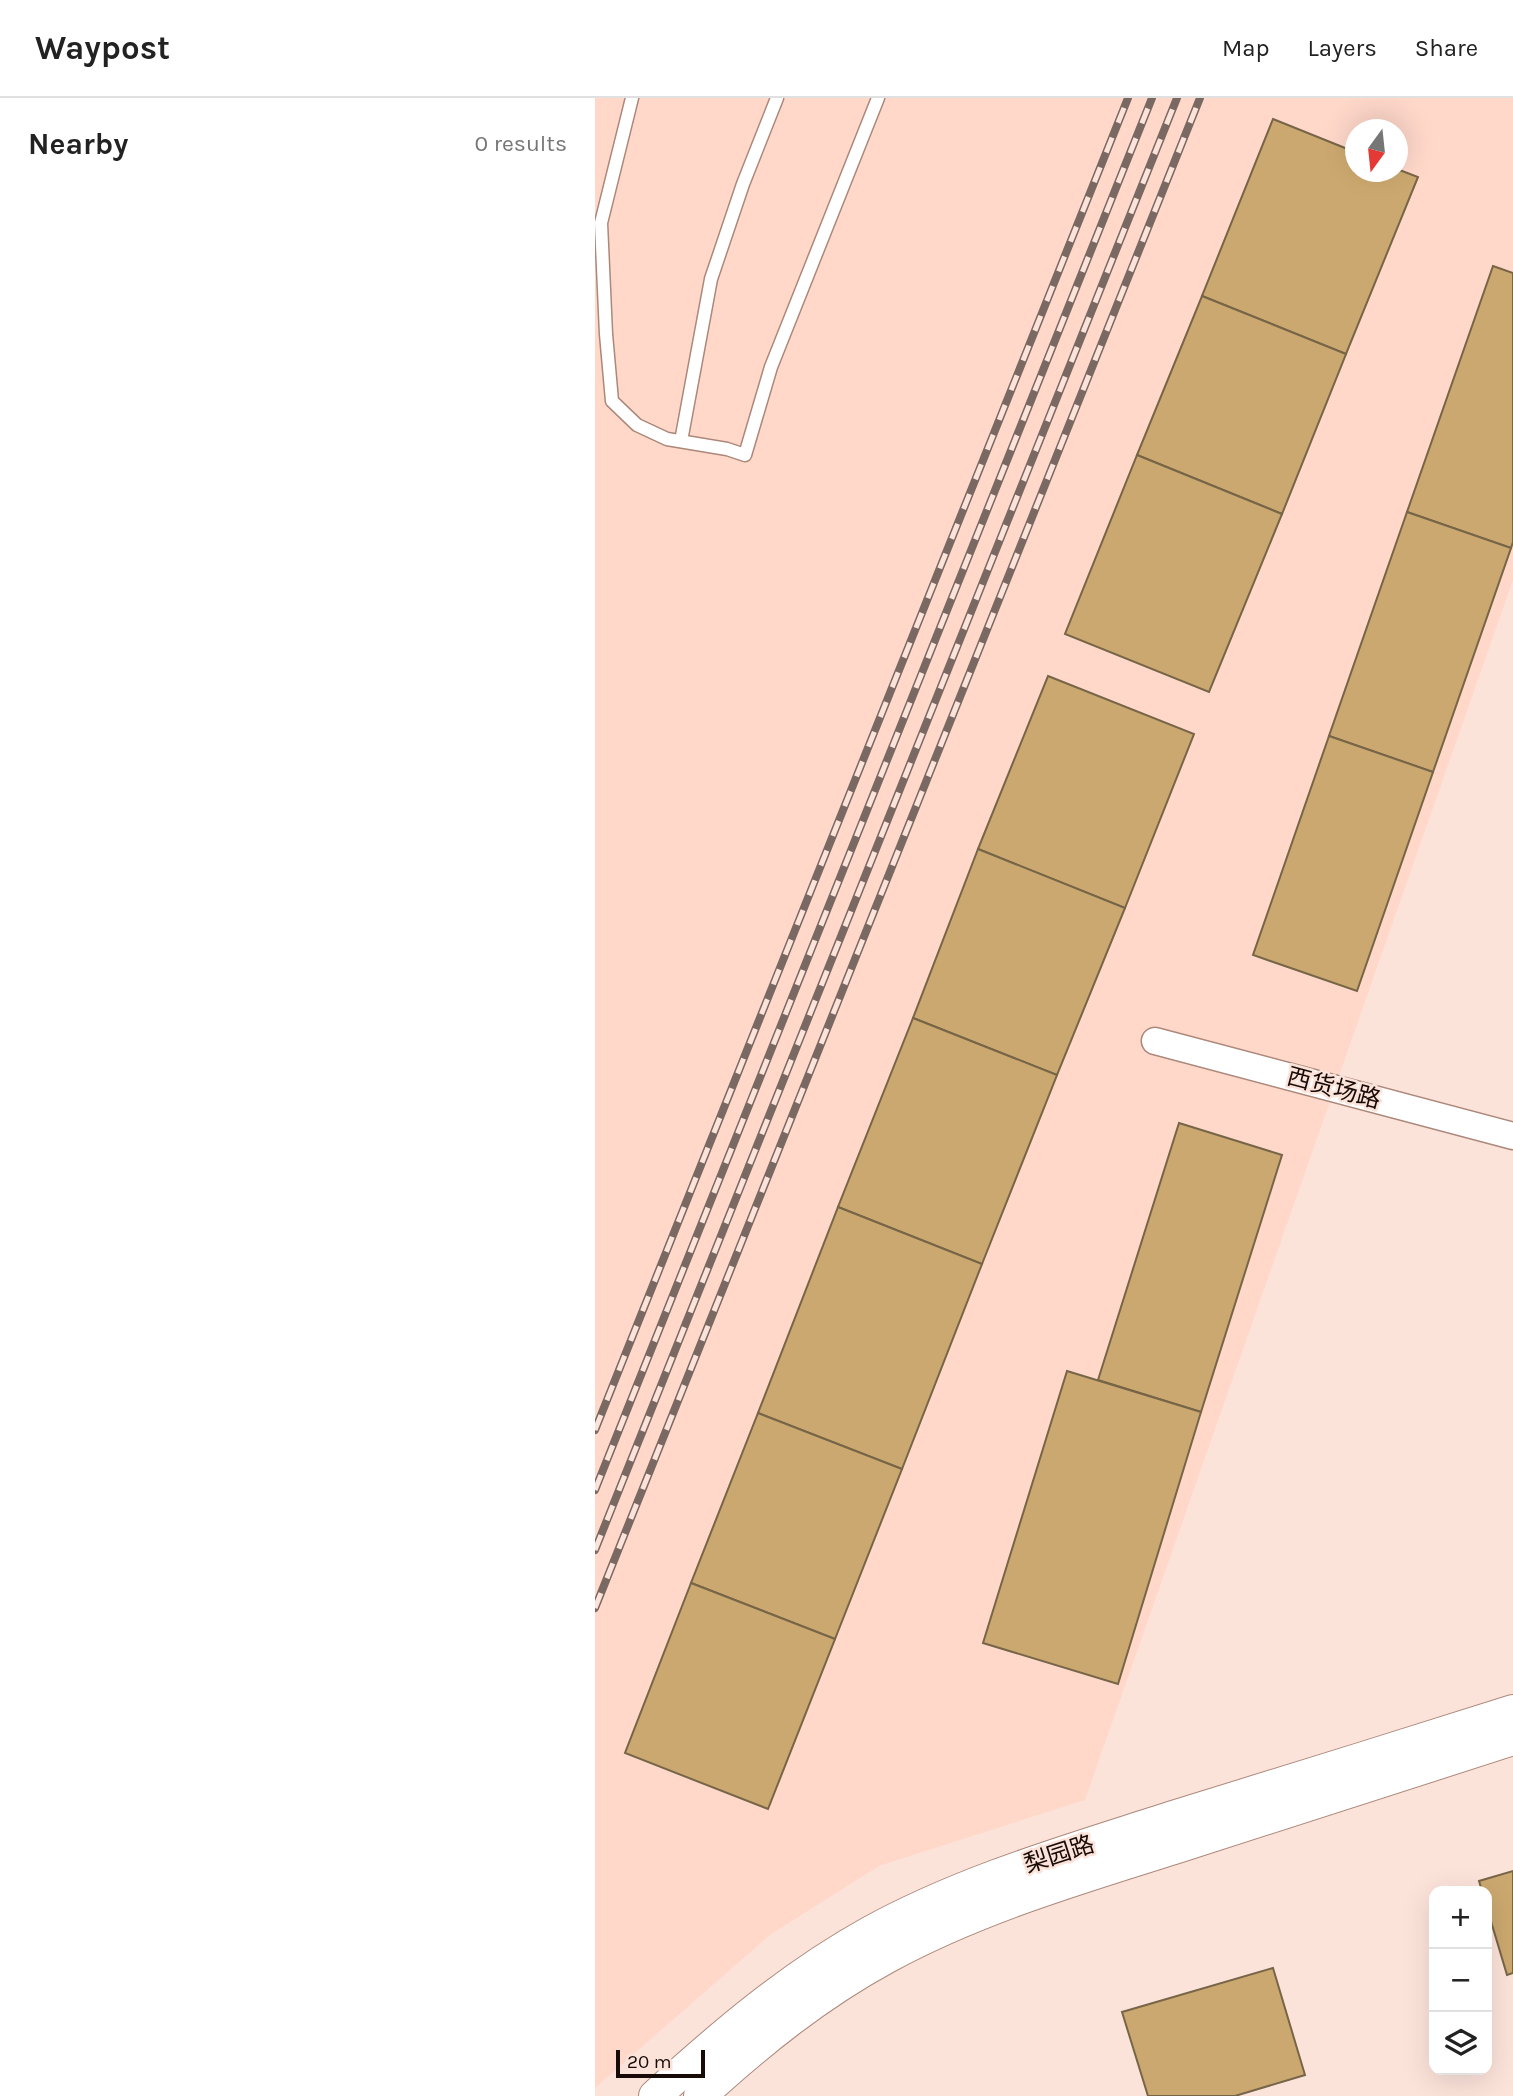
<!DOCTYPE html>
<meta charset="utf-8">
<style>
body{margin:0;font-family:Karla,"Noto Sans SC",sans-serif;background:#f2f2f2;color:#222}
.controls{position:absolute;right:21px;bottom:21px;display:grid;overflow:hidden;border-radius:14px;box-shadow:0 7px 28px #0002}
.controls button{width:63px;height:63px;display:grid;place-items:center;padding:0;border:0;border-bottom:2px solid #e0e0e0;background:#fff;color:#222;font:35px sans-serif}
.compass{position:absolute;left:750px;top:21px;width:63px;height:63px;border-radius:50%;background:#fff;box-shadow:0 7px 28px #0002;rotate:195deg}
.scale{position:absolute;left:21px;bottom:18px;width:89px;box-sizing:border-box;padding-left:7px;border:4px solid #180b07;border-top:0;font-size:19px;line-height:24px;white-space:nowrap;color:#180b07;-webkit-text-stroke:5px #fce3da;paint-order:stroke}
.list{margin:0;padding:0;list-style:none}
h2{display:flex;justify-content:space-between;align-items:center;height:91px;margin:0;padding:0 28px;font-size:30px}
h2 small{font-size:23px;font-weight:400;color:#767676}
.icon{flex:none;width:38px;height:38px;fill:none;stroke:currentColor;stroke-width:2;stroke-linecap:round;stroke-linejoin:round}
.map{position:relative;flex:none;width:918px;height:1998px;overflow:hidden}
header{display:flex;align-items:center;gap:42px;box-sizing:border-box;height:98px;padding:0 35px;background:#fff;border-bottom:2px solid #e0e0e0}
header strong{font-size:33px}
nav{display:flex;gap:38px;margin-inline-start:auto;font-size:24px}
main{display:flex}
aside{flex:1;background:#fff}
.map>svg:first-child{display:block}
.built{fill:#ffd8ca;fill-rule:evenodd}
.building{fill:#cba86f;stroke:#776548;stroke-width:2}
.lines{fill:none;stroke-linecap:round;stroke-linejoin:round}
.service-casing{stroke:#ac887a;stroke-width:15}
.minor-casing{stroke:#ac887a;stroke-width:29}
.tertiary-casing{stroke:#ac887a;stroke-width:34}
.service{stroke:#fff;stroke-width:12}
.minor{stroke:#fff;stroke-width:26}
.tertiary{stroke:#fff;stroke-width:32}
.rail-casing{stroke:#7a6862;stroke-width:8}
.rail{stroke:#fce3da;stroke-width:5;stroke-dasharray:16;stroke-linecap:butt}
.labels{text-anchor:middle;stroke-width:5;stroke-linejoin:round;paint-order:stroke}
.street-label{font-size:24px;fill:#180b07;stroke:#fce3da}
</style>
<header>
<strong>Waypost</strong>
<nav><a>Map</a><a>Layers</a><a>Share</a></nav>
</header>
<main>
<aside>
<h2>Nearby<small>0 results</small></h2>
<ul class="list">
</ul>
</aside>
<div class="map">
<svg width="918" height="1998" viewBox="0 0 918 1998">
<rect width="100%" height="100%" fill="#fce3da"/>
<path class="built" d="M0,0H918V482L490,1702L284,1768L175,1837L0,1990ZM760,32H802V74H760Z"/>
<g class="building">
<polygon points="678,21 760,54 760,74 802,74 802,71 823,79 751,256 607,198"/>
<polygon points="898,168 918,175 918,444 916,450 812,414"/>
<polygon points="607,198 751,256 687,416 542,357"/>
<polygon points="542,357 687,416 614,594 470,536"/>
<polygon points="812,414 916,450 838,674 734,638"/>
<polygon points="453,578 599,636 530,810 383,751"/>
<polygon points="734,638 838,674 762,893 658,857"/>
<polygon points="383,751 530,810 462,977 318,920"/>
<polygon points="318,920 462,977 387,1166 243,1109"/>
<polygon points="584,1025 687,1057 606,1314 503,1282"/>
<polygon points="243,1109 387,1166 307,1371 163,1315"/>
<polygon points="472,1273 606,1314 523,1586 388,1545"/>
<polygon points="163,1315 307,1371 240,1541 96,1485"/>
<polygon points="96,1485 240,1541 173,1711 30,1655"/>
<polygon points="918,1773 918,1875 912,1877 892,1810 892,1793 887,1793 884,1783"/>
<polygon points="678,1870 710,1977 640,1998 553,1998 527,1914"/>
</g>
<g class="lines">
<g class="service-casing">
<g id="service">
<polyline points="37,0 6,125 11,236 17,303 42,327 72,341 132,351 150,357 176,269 283,0"/>
<polyline points="86,343 116,181 148,86 182,0"/>
</g>
</g>
<g class="minor-casing">
<polyline id="minor" points="560,943 918,1038"/>
</g>
<g class="tertiary-casing">
<g id="tertiary">
<path d="M60,1998C127,1937 195,1879 274,1835C368,1783 473,1753 575,1720C689,1685 804,1649 918,1613"/>
<path d="M105,1998C163,1945 222,1897 292,1859C382,1810 481,1781 579,1750C692,1714 805,1678 918,1641"/>
</g>
</g>
<use href="#service" class="service"/>
<use href="#minor" class="minor"/>
<use href="#tertiary" class="tertiary"/>
<g class="rail-casing">
<g id="rail">
<polyline points="0,1332 533,0"/>
<polyline points="0,1392 557,0"/>
<polyline points="0,1452 582,0"/>
<polyline points="0,1510 605,0"/>
</g>
</g>
<use href="#rail" class="rail"/>
</g>
<g class="labels">
<g class="street-label">
<text transform="translate(739 990) rotate(15)" y="8">西货场路</text>
<text transform="translate(464 1756) rotate(-18)" y="8">梨园路</text>
</g>
</g>
</svg>
<div class="controls">
<button>+</button>
<button>−</button>
<button><svg class="icon" aria-label="layers" viewBox="0 0 24 24"><path d="M12 4l9 5-9 5-9-5zM3 14l9 5 9-5"/></svg></button>
</div>
<svg class="compass" viewBox="-18 -18 36 36"><path d="M0-13l5 13h-10z" fill="#e53935"/><path d="M0 13l5-13h-10z" fill="#767676"/></svg>
<div class="scale">20 m</div>
</div>
</main>
